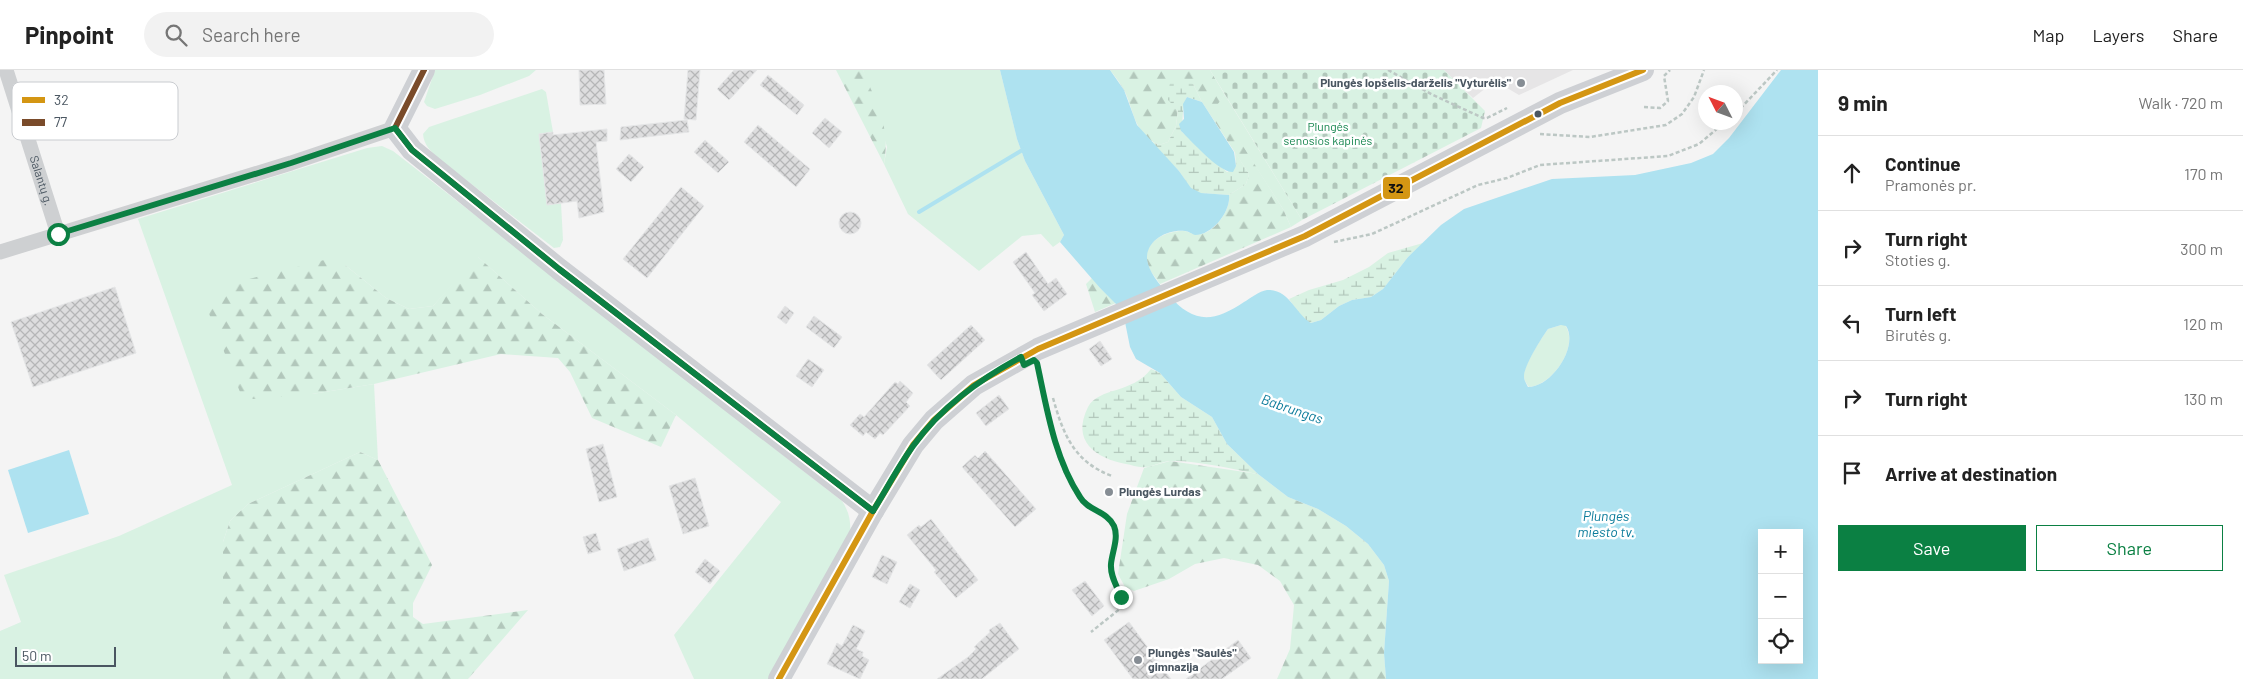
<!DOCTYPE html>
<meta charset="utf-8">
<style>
body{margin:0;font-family:Barlow,sans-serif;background:#f2f2f2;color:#222}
.controls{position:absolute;right:15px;bottom:15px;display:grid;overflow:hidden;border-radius:0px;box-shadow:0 5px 20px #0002}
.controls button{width:45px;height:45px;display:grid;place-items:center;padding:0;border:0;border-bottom:1px solid #e0e0e0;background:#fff;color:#222;font:25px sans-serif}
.compass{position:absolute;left:1698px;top:15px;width:45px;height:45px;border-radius:50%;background:#fff;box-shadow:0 5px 20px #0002;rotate:312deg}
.scale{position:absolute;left:15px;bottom:12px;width:101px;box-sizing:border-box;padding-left:5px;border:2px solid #4a5661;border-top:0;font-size:14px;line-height:18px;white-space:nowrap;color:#4a5661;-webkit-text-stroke:4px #fff;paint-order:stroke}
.stop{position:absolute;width:15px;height:15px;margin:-11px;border:4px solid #0b8043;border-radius:50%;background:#fff}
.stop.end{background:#0b8043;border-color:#fff;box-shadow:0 1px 5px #0008}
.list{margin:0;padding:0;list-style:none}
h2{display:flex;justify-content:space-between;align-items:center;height:65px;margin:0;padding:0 20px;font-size:21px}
h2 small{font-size:16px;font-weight:400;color:#767676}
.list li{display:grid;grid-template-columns:32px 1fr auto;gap:15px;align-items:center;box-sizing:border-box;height:75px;padding:0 20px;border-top:1px solid #e0e0e0}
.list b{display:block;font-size:19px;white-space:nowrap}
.list p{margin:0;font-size:16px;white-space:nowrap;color:#767676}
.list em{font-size:16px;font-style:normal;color:#767676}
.actions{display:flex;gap:10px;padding:15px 20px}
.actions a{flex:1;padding:11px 0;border:1px solid #0b8043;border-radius:0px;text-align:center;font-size:18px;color:#0b8043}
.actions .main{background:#0b8043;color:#fff}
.icon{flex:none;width:28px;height:28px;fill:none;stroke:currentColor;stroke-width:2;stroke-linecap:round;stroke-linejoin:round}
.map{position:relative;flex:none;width:1818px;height:609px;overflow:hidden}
header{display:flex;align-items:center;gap:30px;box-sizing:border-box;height:70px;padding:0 25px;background:#fff;border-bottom:1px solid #e0e0e0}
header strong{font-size:24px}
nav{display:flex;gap:28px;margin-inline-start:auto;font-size:18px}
.search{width:350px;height:45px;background:#f2f2f2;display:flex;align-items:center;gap:12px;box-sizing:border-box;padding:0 18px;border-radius:28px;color:#767676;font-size:19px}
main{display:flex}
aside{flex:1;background:#fff}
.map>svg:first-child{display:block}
.education{fill:#e6e5e6}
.green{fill:#d9f2e3}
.forest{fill:url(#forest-firs)}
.wetland{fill:url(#wetland-marsh)}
.cemetery{fill:url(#cemetery-stones)}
.water{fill:#aee2f0;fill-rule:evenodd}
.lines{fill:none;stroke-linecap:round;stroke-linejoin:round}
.stream{stroke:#aee2f0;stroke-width:4}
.building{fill:url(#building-cross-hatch);stroke:#e5e6e7}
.path{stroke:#bcc7c4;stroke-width:2.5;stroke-dasharray:4 2.5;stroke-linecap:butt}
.street{stroke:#ced0d2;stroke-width:15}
.secondary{stroke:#ced0d4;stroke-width:22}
.bus-1-casing{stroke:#fff;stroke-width:10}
.bus-2-casing{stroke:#fff;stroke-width:10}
.bus-1{stroke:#d49613;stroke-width:6}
.bus-2{stroke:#7a4b2a;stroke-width:6}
.route{stroke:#0b8043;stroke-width:6}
.poi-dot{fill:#868d94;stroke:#fff;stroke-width:2}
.bus-dot{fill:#4a5661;stroke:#fff;stroke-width:2}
.labels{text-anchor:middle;stroke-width:5;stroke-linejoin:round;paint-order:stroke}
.poi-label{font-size:12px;font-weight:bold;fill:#4a5661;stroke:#fff;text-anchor:start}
.park-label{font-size:12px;fill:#17864f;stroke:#fff}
.street-label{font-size:12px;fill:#4a5661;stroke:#fff}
.water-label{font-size:14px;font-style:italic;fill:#0c7c9b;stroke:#fff}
.key{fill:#fff;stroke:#c9ccd0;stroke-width:1}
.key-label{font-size:14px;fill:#4a5661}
.line-badge{stroke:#fff;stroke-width:2}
.pale-badge-label{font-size:14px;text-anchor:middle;font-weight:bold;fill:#111}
</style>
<header>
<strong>Pinpoint</strong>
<div class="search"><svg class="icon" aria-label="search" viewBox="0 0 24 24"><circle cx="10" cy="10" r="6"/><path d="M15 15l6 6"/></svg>Search here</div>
<nav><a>Map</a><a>Layers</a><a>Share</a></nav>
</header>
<main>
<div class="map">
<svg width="1818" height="609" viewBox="0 0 1818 609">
<defs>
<pattern id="forest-firs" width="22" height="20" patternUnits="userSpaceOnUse" patternTransform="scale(1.25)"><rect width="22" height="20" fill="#d9f2e3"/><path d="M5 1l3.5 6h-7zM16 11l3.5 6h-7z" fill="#b2c7bb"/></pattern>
<pattern id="wetland-marsh" width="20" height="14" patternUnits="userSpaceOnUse" patternTransform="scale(1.25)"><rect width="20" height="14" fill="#d9f2e3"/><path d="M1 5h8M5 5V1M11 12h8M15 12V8" fill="none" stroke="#b2c7bb"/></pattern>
<pattern id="cemetery-stones" width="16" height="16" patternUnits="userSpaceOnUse" patternTransform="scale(1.25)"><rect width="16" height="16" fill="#d9f2e3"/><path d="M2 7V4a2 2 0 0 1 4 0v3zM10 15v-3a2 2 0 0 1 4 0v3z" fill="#b2c7bb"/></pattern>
<pattern id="building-cross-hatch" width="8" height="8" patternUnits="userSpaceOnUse" patternTransform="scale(1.25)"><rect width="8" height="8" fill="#ddddde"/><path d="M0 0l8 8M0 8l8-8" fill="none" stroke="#b5b6b7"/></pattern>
</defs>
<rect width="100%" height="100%" fill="#f4f4f4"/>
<polygon class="education" points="1444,0 1573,0 1519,25 1495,11 1473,28"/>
<g class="green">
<polygon points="435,0 536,0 529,6 480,25 435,39 427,36 424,32"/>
<polygon points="863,0 1000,0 1017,69 1025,91 1064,165 1060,172 1053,177 1041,164 1022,166 979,201 908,144 884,94 887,77"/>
<path d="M542,19L546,22L553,62L539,64L547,134L561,133L563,170L560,177L554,178L439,89C431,81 424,76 423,64L429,57Z"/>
<polygon points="1225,25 1302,150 1291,157 1283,139 1216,35"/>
<path d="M382,76L393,81L842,431C850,443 851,453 850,467L770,609H694L674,565L781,432L676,345L542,244L478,187L433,236L409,239L386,228L345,195L312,324L374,314L378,390L360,382L248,434L230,451L223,472V609H0V561L21,552L4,505L119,466L232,415L138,149L367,78Z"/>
<path d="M1561,255H1565C1580,276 1552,316 1529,317C1526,313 1524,310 1524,306C1523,296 1542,267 1548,259Z"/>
</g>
<g class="forest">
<path d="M836,0H863C876,33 891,56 884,94Z"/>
<path d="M1110,0H1210L1225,25L1217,35L1283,139L1291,157L1160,214C1155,207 1148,199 1147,191C1143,171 1168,160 1184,161C1188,161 1191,164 1195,164C1212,167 1231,141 1229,125L1246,114L1249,104L1202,32L1193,14L1178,39L1176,56L1168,72L1159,75C1133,63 1135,42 1124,20C1120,13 1115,6 1110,0Z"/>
<polygon points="477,186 542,244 676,345 661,377 592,348 570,302 558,288 501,284 374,314 312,324 253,329 240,322 208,241 212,227 225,215 324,190 345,195 386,228 409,239 433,236"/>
<polygon points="1092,208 1100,218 1116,233 1095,242 1086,214"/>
<polygon points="360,382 378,390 432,495 413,533 413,547 423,554 528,540 468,609 223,609 223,472 230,451 248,434"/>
<polygon points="1170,391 1258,404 1288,427 1318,439 1346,456 1368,474 1384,495 1389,511 1384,583 1386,609 1277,609 1290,579 1294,535 1280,511 1258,495 1224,488 1195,494 1169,509 1134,521 1125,517 1118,504 1127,444 1144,398"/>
</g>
<g class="wetland">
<path d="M1181,7L1193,14L1202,32L1187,27C1181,37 1184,49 1181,61L1227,102L1236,96L1235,82L1249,104L1246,114L1229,125L1200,123L1191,119L1179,101L1148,70L1159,75L1168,72L1176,56L1178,40L1166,28L1171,10Z"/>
<polygon points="1423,173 1408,187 1383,219 1371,227 1352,230 1339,236 1321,250 1311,253 1303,249 1289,229 1309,220 1343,210 1369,197 1388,183"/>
<path d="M1151,299L1160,303L1181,327L1212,347L1227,374L1258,404C1232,399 1196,390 1171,391C1162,391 1153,397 1145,397C1139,398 1132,395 1126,394C1095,388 1071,371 1088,337C1099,317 1132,324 1151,299Z"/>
</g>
<polygon class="cemetery" points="1210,0 1444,0 1485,41 1481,58 1302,150"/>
<g class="water">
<path d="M1000,0H1110L1124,20L1137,55L1179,101L1191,118L1201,123L1229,125C1231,141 1213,165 1195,165C1192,164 1188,161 1185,161C1168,159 1146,170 1147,189C1148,201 1160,215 1168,224C1193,254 1213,253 1244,232C1251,228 1259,221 1267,220C1290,219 1295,244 1311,253L1321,250L1339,236L1352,230L1371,227L1383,219L1408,187L1441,155L1464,139L1552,109L1635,105L1691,93L1713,84L1729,68L1781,0H1818V609H1386L1384,583L1389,511L1384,495L1368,474L1346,456L1318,439L1288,427L1258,404L1227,374L1212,347L1181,327L1160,303L1136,289L1130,277L1125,252L1119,237L1100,218L1060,172L1064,165L1025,91L1017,69ZM1561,255L1566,256C1579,276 1552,317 1528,317C1526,313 1524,310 1524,306C1524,296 1542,267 1548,259ZM1762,463H1799V590H1762Z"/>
<path d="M1187,27L1202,32L1234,82L1236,96L1233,102C1218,102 1192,71 1181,61L1179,54L1184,49L1183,34Z"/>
<polygon points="69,380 89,444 28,463 8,400"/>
</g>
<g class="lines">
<polyline class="stream" points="919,142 1024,79"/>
</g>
<g class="building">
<polygon points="579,0 604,0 606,34 580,35"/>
<polygon points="688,0 700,0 696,50 684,49"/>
<polygon points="734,0 757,0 729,30 717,19"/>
<polygon points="768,5 804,35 797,45 760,15"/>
<polygon points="825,48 842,62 829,78 812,63"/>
<polygon points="687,50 689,62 620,70 621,57"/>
<polygon points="758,55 810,99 796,117 744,72"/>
<polygon points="607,59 607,71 596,72 604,142 579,148 577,131 547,135 539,64 553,62 553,65"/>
<polygon points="705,70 729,92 718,103 694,82"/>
<polygon points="629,84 644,97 631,112 616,99"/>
<polygon points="681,117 704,136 647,208 623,189"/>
<circle cx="850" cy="153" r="11"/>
<polygon points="1026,182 1048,214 1056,208 1067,224 1044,241 1032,225 1035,223 1013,192"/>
<polygon points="115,217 136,283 33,317 11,252"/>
<polygon points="785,236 794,243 786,254 777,247"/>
<polygon points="814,246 842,267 834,278 806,257"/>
<polygon points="971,255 985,270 941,310 927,295"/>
<polygon points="1100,271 1112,289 1101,296 1089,279"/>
<polygon points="808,289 824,300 812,317 796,306"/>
<polygon points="900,311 913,323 906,332 910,336 883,365 880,363 875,369 866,362 863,366 850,355 860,344 864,347 895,312 898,314"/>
<polygon points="999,325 1009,339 986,356 976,343"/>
<polygon points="603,374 617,427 599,432 586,379"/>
<polygon points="985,381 1036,439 1015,457 962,397 975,385 978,388"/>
<polygon points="695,408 709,456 683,464 669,416"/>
<polygon points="931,449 978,510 956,528 934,502 936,500 907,465 919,455 921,457"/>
<polygon points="596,463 601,480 588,484 583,467"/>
<polygon points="648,468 656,490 624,501 617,479"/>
<polygon points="882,485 897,492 887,514 872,507"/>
<polygon points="705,489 720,501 710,514 695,502"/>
<polygon points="1085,511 1104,536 1092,546 1072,520"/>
<polygon points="910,514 920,520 910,538 899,532"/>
<polygon points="1129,552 1171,609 1133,609 1104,570"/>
<polygon points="1000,553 1019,579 982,609 937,609 968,587 976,579 974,577 990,562 989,560"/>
<polygon points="853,555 865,561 856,579 863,582 862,586 869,590 860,609 827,594 837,573 842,576"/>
<polygon points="1238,570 1251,588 1222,609 1186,609"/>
</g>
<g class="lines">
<g class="path">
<polyline points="1388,0 1433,25 1483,48 1487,48 1507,38"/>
<polyline points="1644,37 1660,38 1668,31 1664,6 1670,0"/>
<polyline points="1736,43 1777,0"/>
<polyline points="1540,64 1590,67 1666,55 1682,44 1694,27 1704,0"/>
<polyline points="1334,172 1372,164 1478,115 1507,108 1540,95 1668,86 1699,74 1725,52"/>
<path d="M1038,298C1048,341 1053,392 1080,429C1090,441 1108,441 1114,458C1117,467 1113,475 1112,484C1110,503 1116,519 1126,534L1091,562"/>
<path d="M1053,328C1063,364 1074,392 1112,406"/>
</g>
<g class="street">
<path id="s1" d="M6,0L58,164"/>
<polyline points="0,182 291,93 395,58"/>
</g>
<g class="secondary">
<polyline points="424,0 395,58 412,80 559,199 873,441"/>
<polyline points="779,609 873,441 913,375 934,350 974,315 1038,279 1305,166 1560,33 1643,0"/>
</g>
<g class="bus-1-casing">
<polyline id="bus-1" points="779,609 873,441 913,375 934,350 974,315 1038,279 1305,166 1560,33 1643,0"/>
</g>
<g class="bus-2-casing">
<polyline id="bus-2" points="424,0 395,58 412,80 559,199 873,441"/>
</g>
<use href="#bus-1" class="bus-1"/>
<use href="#bus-2" class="bus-2"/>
</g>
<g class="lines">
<path class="route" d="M58,164L291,93L395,58L412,80L559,199L873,441C886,420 898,397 913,376C941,337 979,310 1021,287L1024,295L1034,290L1037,293C1047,339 1054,387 1080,427C1088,441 1107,441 1114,456C1119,468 1112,482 1111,494C1110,506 1117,516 1121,527"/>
</g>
<g class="poi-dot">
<circle cx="1521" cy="13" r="5"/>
<circle cx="1109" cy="422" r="5"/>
<circle cx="1138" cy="590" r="5"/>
</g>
<circle class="bus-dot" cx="1538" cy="44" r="4.5"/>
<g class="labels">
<g class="poi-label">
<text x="1511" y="17" text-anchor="end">Plungės lopšelis-darželis "Vyturėlis"</text>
<text x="1119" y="426">Plungės Lurdas</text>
<text x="1148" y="587">Plungės "Saulės"<tspan x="1148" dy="14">gimnazija</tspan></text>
</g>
<g class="park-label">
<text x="1328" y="61">Plungės<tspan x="1328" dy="14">senosios kapinės</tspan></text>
</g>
<g class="street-label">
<text dy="4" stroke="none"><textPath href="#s1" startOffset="116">Salantų g.</textPath></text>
</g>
<g class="water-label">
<text transform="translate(1292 339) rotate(19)" y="5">Babrungas</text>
<text x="1606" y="451">Plungės<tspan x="1606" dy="16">miesto tv.</tspan></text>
</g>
</g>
<rect x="12" y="12" width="166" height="58" rx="8" class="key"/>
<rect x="22" y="27" width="23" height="6" fill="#d49613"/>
<rect x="22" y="49" width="23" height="7" fill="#7a4b2a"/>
<g class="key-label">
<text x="54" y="35">32</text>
<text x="54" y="57">77</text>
</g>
<rect class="line-badge" x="1382" y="106" width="29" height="24" rx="5" fill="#d49613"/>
<g class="pale-badge-label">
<text x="1396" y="123">32</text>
</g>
</svg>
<div class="controls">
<button>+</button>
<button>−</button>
<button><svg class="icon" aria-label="locate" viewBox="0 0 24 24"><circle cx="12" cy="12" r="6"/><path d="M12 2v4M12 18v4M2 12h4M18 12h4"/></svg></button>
</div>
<svg class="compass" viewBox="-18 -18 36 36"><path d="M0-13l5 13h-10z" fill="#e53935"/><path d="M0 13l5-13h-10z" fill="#767676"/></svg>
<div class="scale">50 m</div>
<div class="stop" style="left:58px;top:164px"></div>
<div class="stop end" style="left:1121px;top:527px"></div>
</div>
<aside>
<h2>9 min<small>Walk · 720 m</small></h2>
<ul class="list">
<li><svg class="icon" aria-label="ahead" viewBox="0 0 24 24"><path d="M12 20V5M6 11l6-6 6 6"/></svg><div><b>Continue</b><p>Pramonės pr.</p></div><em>170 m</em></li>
<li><svg class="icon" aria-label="right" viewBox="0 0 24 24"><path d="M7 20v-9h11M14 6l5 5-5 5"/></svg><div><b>Turn right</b><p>Stoties g.</p></div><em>300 m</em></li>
<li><svg class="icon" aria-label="left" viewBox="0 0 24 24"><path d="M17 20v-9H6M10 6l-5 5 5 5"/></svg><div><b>Turn left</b><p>Birutės g.</p></div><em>120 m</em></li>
<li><svg class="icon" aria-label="right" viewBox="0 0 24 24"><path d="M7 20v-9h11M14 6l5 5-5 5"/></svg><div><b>Turn right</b></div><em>130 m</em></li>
<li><svg class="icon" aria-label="arrive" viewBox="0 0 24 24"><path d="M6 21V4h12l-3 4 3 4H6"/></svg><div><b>Arrive at destination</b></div></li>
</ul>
<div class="actions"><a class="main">Save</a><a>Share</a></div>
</aside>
</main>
